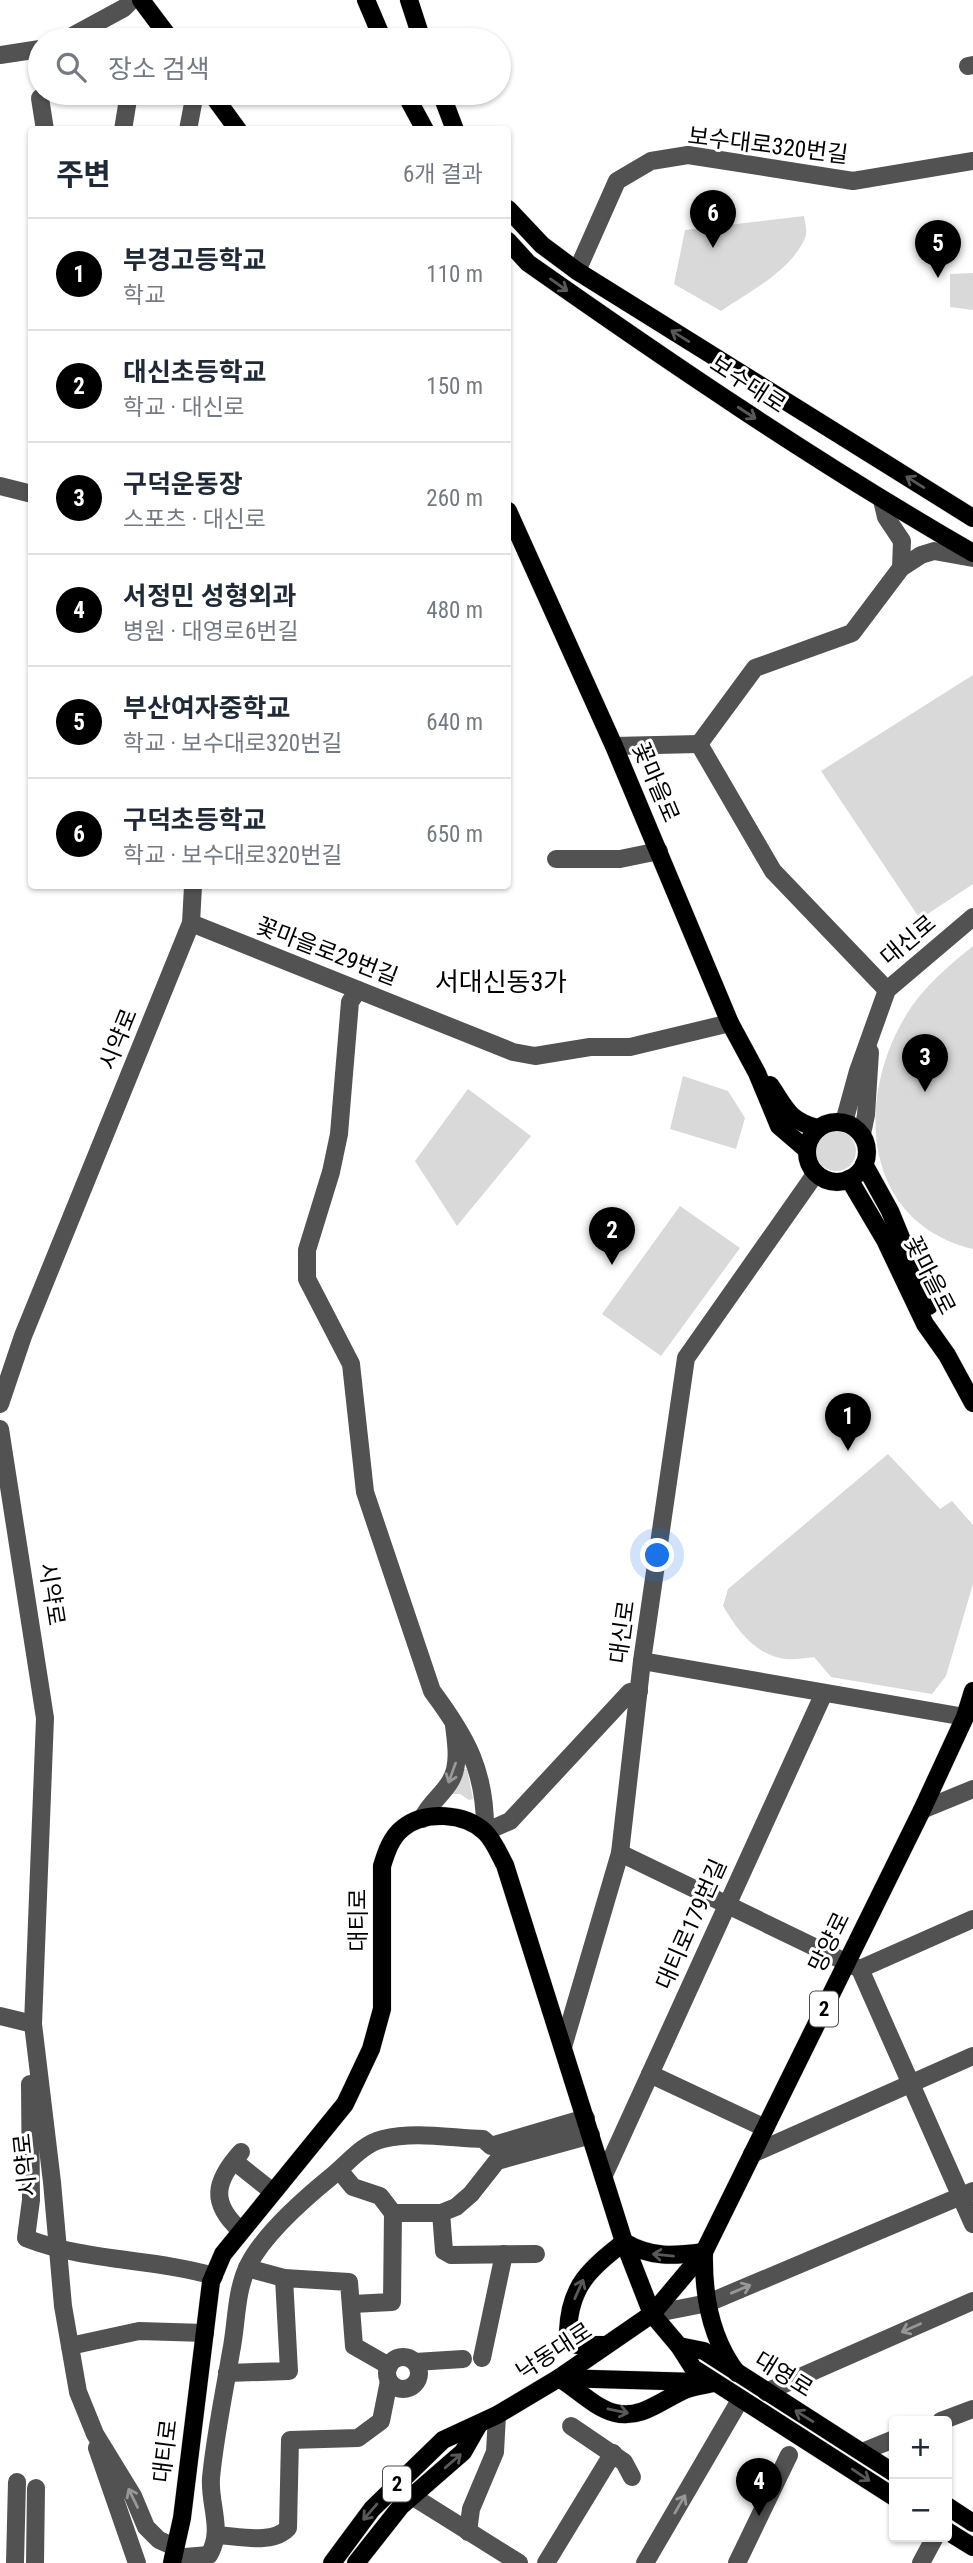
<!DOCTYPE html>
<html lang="ko">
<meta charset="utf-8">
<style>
body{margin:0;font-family:"Roboto Condensed","Noto Sans KR",sans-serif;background:#f6f6f7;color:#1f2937}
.controls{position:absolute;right:21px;bottom:21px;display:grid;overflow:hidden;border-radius:7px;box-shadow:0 2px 5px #0004}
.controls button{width:63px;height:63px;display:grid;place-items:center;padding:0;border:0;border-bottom:2px solid #e0e1e3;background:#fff;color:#1f2937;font:35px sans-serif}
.you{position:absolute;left:658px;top:1556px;width:24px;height:24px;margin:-18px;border:5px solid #fff;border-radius:50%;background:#1a73e8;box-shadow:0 0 0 10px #1a73e833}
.badge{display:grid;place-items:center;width:46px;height:46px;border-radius:50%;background:#000;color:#fff;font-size:23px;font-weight:700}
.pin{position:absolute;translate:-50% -58px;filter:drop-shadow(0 2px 4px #0008)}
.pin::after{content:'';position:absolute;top:37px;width:24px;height:21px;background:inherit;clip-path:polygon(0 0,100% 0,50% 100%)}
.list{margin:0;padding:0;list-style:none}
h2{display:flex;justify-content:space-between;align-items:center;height:91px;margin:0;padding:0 28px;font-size:30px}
h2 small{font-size:23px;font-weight:400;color:#747a83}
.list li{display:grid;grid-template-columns:46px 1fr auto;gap:21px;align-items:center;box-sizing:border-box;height:112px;padding:0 28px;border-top:2px solid #e0e1e3}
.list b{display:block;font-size:26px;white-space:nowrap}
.list p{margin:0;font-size:23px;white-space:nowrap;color:#747a83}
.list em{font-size:23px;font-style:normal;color:#747a83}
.icon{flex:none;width:38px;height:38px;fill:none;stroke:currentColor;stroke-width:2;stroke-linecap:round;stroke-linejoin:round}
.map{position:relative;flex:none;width:973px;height:2563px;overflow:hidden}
.search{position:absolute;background:#fff;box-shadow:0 2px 5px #0004;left:28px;top:28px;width:483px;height:77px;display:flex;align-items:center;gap:18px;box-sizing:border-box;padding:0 24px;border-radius:38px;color:#747a83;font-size:26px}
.panel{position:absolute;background:#fff;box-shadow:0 2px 5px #0004;left:28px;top:126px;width:483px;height:763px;border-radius:7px}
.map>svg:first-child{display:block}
.green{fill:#d9d9d9}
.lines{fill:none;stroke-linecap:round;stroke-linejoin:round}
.major-casing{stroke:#dbdbdb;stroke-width:19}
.minor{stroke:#525252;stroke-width:18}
.major{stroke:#000;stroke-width:18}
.oneway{stroke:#595959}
.oneway2{stroke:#979797}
.labels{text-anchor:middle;stroke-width:6;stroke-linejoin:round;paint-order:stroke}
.shield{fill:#fff;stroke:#4c4c4c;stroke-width:2}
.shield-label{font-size:21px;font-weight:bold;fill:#000}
.street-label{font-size:23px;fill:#000;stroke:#fff}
.quarter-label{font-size:26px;fill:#000;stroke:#fff}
</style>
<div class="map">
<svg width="973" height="2563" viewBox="0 0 973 2563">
<rect width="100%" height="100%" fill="#fff"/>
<g class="green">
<path d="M804,216C805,223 808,231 805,238C791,271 749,292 721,311L674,284L685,230Z"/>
<polygon points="973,273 973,310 950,307 950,274"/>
<polygon points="973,675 973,884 920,919 821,771"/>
<path d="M973,946V1249C857,1221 855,1089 912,1006C929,982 951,964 973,946Z"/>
<polygon points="683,1076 728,1091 745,1118 736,1149 670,1129"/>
<polygon points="468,1089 531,1136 457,1226 415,1161"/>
<circle cx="836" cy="1151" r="20"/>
<polygon points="680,1206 740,1248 661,1356 602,1314"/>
<path d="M888,1454L940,1509L952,1501L973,1525V1584L946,1676L932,1694L831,1677L814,1657C804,1658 790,1661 780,1658C753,1652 736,1628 723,1606L728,1589Z"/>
<polygon points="461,1769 467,1769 473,1799 469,1800 460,1794 445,1794"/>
</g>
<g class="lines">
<g class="major-casing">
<g id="major">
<polyline points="141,0 171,40"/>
<polyline points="366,0 383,40"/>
<polyline points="409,0 422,40"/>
<polyline points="211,93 238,130"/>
<polyline points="405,93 425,130"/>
<polyline points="441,93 455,130"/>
<polyline points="508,209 542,245 577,271 973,518"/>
<path d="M508,241L528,263C673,365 819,464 973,553"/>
<polyline points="508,511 614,746 730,1023 757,1073 779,1126 807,1150"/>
<path d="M770,1085C786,1108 788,1120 817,1128"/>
<circle cx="837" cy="1152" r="30"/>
<polyline points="864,1164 890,1211 929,1306"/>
<polyline points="849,1179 885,1240 925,1324 947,1355 973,1403"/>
<path d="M606,2345H577L568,2331C570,2285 590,2269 624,2242C651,2258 674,2256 704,2252C703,2294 711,2339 737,2373"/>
<polyline points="679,2346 704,2351 894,2473"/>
<path d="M559,2378C577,2389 595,2408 615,2413C642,2420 664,2398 687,2389C695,2386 705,2385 714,2383"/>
<polyline points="559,2378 699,2382"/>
<polyline points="947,2506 973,2523"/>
<polyline points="947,2531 973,2547"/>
<path d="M172,2563L182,2518L211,2282L223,2254L345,2104L371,2049L382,2009V1866C386,1853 391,1837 403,1828C425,1810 465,1813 485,1832C494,1841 499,1854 505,1865L624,2242L652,2314L679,2346L693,2368L894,2497"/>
<polyline points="332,2563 372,2509 443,2440 497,2415 559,2378 652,2314 704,2252 922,1810 965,1717 973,1691"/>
<polyline points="356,2563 401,2506 463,2452 479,2424"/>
</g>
</g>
<g class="minor">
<polyline points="65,40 124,8 132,0"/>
<polyline points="0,55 40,49"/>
<polyline points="968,66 973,65"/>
<polyline points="40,98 45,130"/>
<polyline points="123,130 129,93"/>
<polyline points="188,130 195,93"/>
<polyline points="577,271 617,181 651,161 688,155 853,181 973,161"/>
<polyline points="0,486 32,494"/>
<polyline points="882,500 886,517 902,541 901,568"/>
<polyline points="699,744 755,668 852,633 901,568 921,555 934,551 973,558"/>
<polyline points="699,744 773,871 887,990"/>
<polyline points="614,746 699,744"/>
<polyline points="556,859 620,859 659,851"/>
<polyline points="191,923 513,1052 535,1056 590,1047 630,1047 730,1023"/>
<path d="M358,990L350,1002L339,1134L331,1172L307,1250V1279L351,1364L365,1492L432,1691C467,1738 486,1772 485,1832L510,1821L630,1692L639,1691"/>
<polyline points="844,1122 858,1071 887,990 973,917"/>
<polyline points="862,1134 866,1115 870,1052"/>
<polyline points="0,1404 23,1336 191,923 193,886"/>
<polyline points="0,1429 45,1718 33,2024 52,2182 63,2306 78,2392 95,2434 133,2496 146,2527 159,2540 175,2547"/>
<polyline points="642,1661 965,1717"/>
<polyline points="922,1810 973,1789"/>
<path d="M422,1819C429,1803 443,1795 451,1780C460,1764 456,1742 454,1725"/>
<polyline points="620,1853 860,1969 973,2224"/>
<polyline points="860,1969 973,1919"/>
<polyline points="0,2016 33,2024"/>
<polyline points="563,2047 620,1853 642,1661 686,1358 816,1173"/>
<polyline points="650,2074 765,2128"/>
<path d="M30,2084L31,2200L26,2238C87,2262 152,2258 214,2276"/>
<polyline points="752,2154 973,2056"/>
<polyline points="234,2161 273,2192"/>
<polyline points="339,2170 353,2187 380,2196 393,2213"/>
<polyline points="604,2175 824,1693"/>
<polyline points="441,2213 444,2251 451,2255 536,2254"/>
<path d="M241,2231C210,2203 214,2182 241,2152"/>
<polyline points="247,2268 284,2278"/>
<polyline points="352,2304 392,2302 393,2213 441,2213 456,2207 471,2194 497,2161 591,2135"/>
<polyline points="652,2314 708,2303 973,2191"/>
<polyline points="70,2346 139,2331 205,2333"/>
<circle cx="403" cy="2373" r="16"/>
<polyline points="482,2358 504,2254"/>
<polyline points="415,2362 463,2359"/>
<polyline points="227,2373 289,2371 284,2278 349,2282 354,2346 389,2366"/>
<polyline points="766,2392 973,2301"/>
<polyline points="941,2421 973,2409"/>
<polyline points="571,2426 624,2462 632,2477"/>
<polyline points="97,2448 137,2563"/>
<polyline points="862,2452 894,2439"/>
<polyline points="412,2496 519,2563"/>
<polyline points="468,2532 471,2509 495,2452 497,2415"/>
<path d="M216,2535C238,2536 273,2545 288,2528L290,2440L358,2438L381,2421L389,2381"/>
<path d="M173,2558L209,2555C224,2530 209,2505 211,2478C215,2436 224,2394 231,2352C237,2324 235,2291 249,2264C265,2233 305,2198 332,2176C348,2163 362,2144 383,2139C414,2131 451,2138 483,2139L491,2146L586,2118"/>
<polyline points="15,2563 17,2482"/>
<polyline points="35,2563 36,2488"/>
<polyline points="546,2563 613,2453"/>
<polyline points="645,2563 740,2400"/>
<polyline points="737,2563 789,2455"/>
<polyline points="921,2563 935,2537"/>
</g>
<use href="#major" class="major"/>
</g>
<defs><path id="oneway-shaft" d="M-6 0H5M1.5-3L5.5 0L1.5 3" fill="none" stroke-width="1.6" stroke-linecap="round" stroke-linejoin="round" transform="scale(1.75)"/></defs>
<g class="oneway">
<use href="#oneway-shaft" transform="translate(559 285) rotate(35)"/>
<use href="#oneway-shaft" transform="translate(680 336) rotate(-148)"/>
<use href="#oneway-shaft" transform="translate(747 413) rotate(33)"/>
<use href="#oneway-shaft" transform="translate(915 482) rotate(-148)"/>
<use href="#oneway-shaft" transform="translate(663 2255) rotate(-174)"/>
<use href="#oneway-shaft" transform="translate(579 2289) rotate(-66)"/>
<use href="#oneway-shaft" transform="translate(618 2411) rotate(12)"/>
<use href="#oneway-shaft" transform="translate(804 2416) rotate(-148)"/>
<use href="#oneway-shaft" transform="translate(453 2461) rotate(-41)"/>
<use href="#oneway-shaft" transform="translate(861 2475) rotate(34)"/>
<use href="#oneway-shaft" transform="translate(370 2512) rotate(131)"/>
</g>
<g class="oneway2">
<use href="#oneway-shaft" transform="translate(452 1773) rotate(110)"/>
<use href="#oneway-shaft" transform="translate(741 2289) rotate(-23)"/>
<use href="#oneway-shaft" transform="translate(911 2328) rotate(156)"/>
<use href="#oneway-shaft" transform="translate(133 2498) rotate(-116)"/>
<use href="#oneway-shaft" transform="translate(680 2504) rotate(-60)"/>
</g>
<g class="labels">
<g class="shield">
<rect x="810" y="1991.5" width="28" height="35" rx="5"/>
<rect x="383" y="2466.5" width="28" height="35" rx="5"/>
</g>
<g class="shield-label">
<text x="824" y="2016">2</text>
<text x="397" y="2491">2</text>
</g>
<g class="street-label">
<text transform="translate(768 145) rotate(7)" y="8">보수대로320번길</text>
<text transform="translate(748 384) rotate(33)" y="8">보수대로</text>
<text transform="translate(656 782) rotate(67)" y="8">꽃마을로</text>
<text transform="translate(908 940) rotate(-40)" y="8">대신로</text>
<text transform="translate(327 951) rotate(21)" y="8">꽃마을로29번길</text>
<text transform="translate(118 1039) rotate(-68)" y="8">시약로</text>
<text transform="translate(930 1275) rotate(63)" y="8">꽃마을로</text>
<text transform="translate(52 1594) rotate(81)" y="8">시약로</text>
<text transform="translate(622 1632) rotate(-82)" y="8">대신로</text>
<text transform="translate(358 1920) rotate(-90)" y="8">대티로</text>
<text transform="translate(691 1924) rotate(-66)" y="8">대티로179번길</text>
<text transform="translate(829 1942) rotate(-64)" y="8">망양로</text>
<text transform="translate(25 2165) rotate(-96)" y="8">시약로</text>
<text transform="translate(554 2351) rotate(-33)" y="8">낙동대로</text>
<text transform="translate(784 2374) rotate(32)" y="8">대영로</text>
<text transform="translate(165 2451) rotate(-83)" y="8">대티로</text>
</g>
<g class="quarter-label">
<text x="501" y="991">서대신동3가</text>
</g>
</g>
</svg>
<div class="controls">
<button>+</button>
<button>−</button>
</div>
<div class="you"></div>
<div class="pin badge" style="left:848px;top:1451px">1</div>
<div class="pin badge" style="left:612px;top:1265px">2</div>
<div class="pin badge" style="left:925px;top:1092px">3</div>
<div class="pin badge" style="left:759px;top:2516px">4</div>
<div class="pin badge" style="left:938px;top:278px">5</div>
<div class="pin badge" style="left:713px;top:248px">6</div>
<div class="search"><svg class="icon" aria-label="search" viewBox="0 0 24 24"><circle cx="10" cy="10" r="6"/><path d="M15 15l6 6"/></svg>장소 검색</div>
<section class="panel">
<h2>주변<small>6개 결과</small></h2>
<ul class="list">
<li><span class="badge">1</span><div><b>부경고등학교</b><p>학교</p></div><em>110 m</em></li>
<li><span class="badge">2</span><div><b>대신초등학교</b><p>학교 · 대신로</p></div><em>150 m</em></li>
<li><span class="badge">3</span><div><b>구덕운동장</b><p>스포츠 · 대신로</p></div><em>260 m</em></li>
<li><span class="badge">4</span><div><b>서정민 성형외과</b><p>병원 · 대영로6번길</p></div><em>480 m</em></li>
<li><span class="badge">5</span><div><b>부산여자중학교</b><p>학교 · 보수대로320번길</p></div><em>640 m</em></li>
<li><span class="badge">6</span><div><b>구덕초등학교</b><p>학교 · 보수대로320번길</p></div><em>650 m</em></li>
</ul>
</section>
</div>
